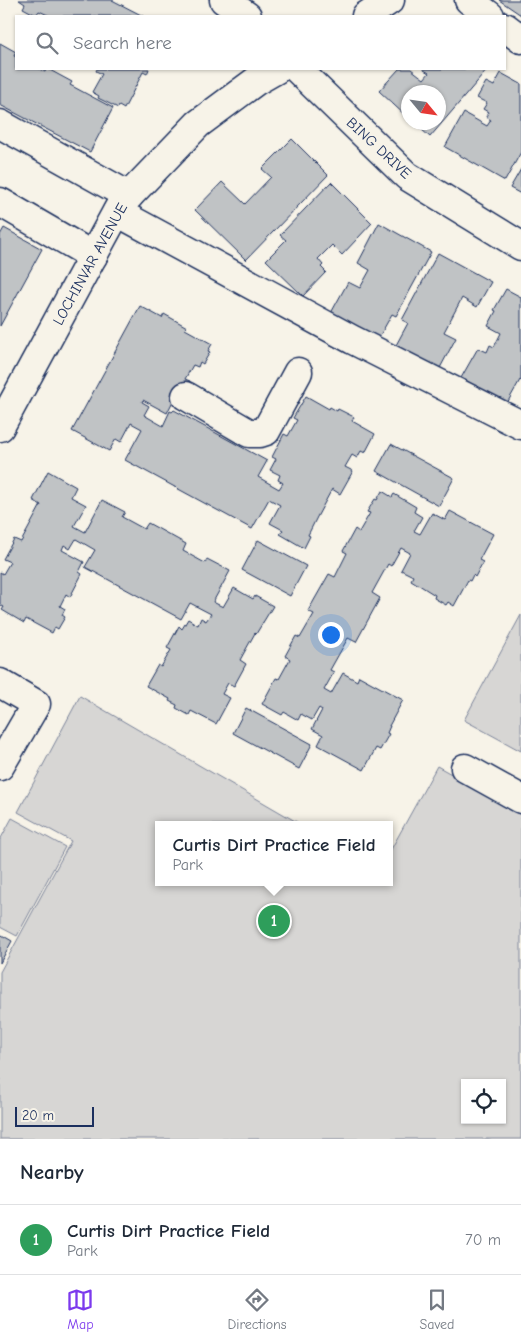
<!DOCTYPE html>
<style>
body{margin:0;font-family:"Comic Neue",sans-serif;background:#f6f6f7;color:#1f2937}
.controls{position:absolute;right:15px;bottom:15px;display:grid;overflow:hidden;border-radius:0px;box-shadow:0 1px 4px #0004}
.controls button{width:45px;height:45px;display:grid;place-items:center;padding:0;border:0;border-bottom:1px solid #e0e1e3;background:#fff;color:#1f2937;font:25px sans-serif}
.compass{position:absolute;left:401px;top:85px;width:45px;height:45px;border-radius:50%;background:#fff;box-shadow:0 1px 4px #0004;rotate:119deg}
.scale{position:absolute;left:15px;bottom:12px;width:79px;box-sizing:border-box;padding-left:5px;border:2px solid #1b2f5e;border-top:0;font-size:14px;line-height:18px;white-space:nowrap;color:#1b2f5e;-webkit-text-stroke:4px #f7f3e8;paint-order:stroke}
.you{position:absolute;left:330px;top:634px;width:18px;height:18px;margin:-12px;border:4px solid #fff;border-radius:50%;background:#1a73e8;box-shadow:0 0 0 8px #1a73e833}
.badge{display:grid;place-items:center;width:32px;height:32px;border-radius:50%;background:#7c3aed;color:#fff;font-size:16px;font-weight:700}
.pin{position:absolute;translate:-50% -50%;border:2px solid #fff;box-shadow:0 1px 5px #0006}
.popup{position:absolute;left:155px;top:821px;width:238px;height:65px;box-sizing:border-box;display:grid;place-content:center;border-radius:0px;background:#fff;filter:drop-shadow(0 1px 4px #0005);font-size:16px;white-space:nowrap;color:#747a83}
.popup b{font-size:19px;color:#1f2937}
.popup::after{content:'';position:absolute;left:50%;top:100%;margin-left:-10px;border:10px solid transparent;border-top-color:#fff}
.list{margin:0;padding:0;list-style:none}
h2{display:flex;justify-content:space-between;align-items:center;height:65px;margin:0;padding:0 20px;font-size:21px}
h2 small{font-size:16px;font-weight:400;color:#747a83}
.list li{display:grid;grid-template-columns:32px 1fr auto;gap:15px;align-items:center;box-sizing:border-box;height:70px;padding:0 20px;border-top:1px solid #e0e1e3}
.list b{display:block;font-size:19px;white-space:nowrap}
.list p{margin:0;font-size:16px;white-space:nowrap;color:#747a83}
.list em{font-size:16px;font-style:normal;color:#747a83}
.icon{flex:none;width:28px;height:28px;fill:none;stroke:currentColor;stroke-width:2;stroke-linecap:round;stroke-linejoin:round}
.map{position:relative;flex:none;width:521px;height:1139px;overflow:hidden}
.search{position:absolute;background:#fff;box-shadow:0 1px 4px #0004;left:15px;right:15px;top:15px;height:55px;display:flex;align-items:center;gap:12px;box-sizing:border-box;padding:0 18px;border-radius:0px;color:#747a83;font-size:19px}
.sheet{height:135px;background:#fff}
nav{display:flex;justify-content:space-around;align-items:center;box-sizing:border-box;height:70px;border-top:1px solid #e0e1e3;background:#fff;font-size:14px;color:#747a83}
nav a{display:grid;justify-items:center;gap:2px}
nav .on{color:#7c3aed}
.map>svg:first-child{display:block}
.green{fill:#d7d6d4;stroke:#798299;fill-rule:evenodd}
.building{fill:#c0c3c5;stroke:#1b2f5e}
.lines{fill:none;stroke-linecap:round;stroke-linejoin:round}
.minor-casing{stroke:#1b2f5e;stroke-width:31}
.minor{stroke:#f7f3e8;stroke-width:28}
.labels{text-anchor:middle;stroke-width:4;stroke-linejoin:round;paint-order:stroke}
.street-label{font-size:15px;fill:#1b2f5e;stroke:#f7f3e8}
</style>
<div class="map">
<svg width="521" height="1139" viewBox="0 0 521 1139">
<rect width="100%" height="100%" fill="#f7f3e8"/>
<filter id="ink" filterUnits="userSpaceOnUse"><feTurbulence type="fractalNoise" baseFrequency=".02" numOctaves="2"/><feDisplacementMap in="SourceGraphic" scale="10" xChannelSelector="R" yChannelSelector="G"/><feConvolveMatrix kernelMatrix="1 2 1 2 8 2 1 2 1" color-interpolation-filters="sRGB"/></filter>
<g filter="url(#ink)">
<g class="green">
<polygon points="521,615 521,751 464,720"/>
<path d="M80,696L302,825H159V882H389V853L437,766L521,813V1139H0V972L71,841L18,812ZM465,1083H502V1120H465Z"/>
<polygon points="12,818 65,847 17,936 0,927 0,840"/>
</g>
<g class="building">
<polygon points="19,0 112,0 143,16 50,16 39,11 36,15 23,8 25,4"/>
<polygon points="499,0 521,0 521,15"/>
<polygon points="0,43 16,52 14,56 16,57 16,69 39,69 45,72 46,69 48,69 72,82 70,85 113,108 90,152 0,105"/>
<polygon points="97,69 149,69 147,74 143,72 124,109 119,106 118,108 98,98 99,96 92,92 102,74 96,71"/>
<polygon points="399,69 411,69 424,79 429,73 424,70 424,69 488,69 430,137 413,122 438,122 438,92 408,92 408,118 379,91"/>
<polygon points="501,73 521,84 521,152 505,181 445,147 464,113 487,126 491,120 486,117 488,112 483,109 487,103 477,98 486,82 494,86"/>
<polygon points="292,139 328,175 246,260 195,210 222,182 245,204 271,177 262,169"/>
<polygon points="521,169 521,194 510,188"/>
<polygon points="331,182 372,223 342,255 332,245 318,259 323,265 321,267 326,272 303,296 266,260 286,240 280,235"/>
<polygon points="379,223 431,252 396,316 392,314 378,339 331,313 348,282 360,288 370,270 358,263"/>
<polygon points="4,228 42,249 0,326 0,235"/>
<polygon points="438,253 491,282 477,307 462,298 444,332 456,338 440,368 436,366 434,369 395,347 408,323 402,320"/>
<polygon points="506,289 521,297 521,381 520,380 506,405 468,384 469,382 461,378 478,348 487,352 490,345 494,347 501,333 488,326 496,311 494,310"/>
<polygon points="140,306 162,318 164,314 187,327 185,329 212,344 208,351 210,352 203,364 200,362 198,367 193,365 185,379 190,381 178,403 173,401 167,413 143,400 142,402 149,406 144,415 163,426 170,411 172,412 174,410 267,461 258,477 279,489 283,483 278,480 280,475 270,470 276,459 272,457 284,434 288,436 297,420 293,418 306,396 329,409 330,407 337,411 338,409 354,417 352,421 375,434 365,453 361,451 357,458 352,455 345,467 353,471 340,494 332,489 317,517 308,535 310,536 304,548 280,534 283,530 270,523 280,505 269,499 252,529 125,460 142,429 131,423 121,442 116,439 109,451 72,431"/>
<polygon points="391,444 454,478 439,506 376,471"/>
<polygon points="48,471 76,487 71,497 86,505 74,526 85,532 102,500 125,512 122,517 144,529 148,523 186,544 183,551 205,563 207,559 230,571 213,602 223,607 234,588 253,599 255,596 273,606 256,634 255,633 240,660 246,664 234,686 228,683 222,694 230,698 216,724 191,711 189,715 176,708 177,705 169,701 170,699 146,686 158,665 161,667 171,650 167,648 179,626 182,629 188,619 198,625 201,618 206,621 211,614 190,603 181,619 85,567 95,550 76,539 70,549 64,545 62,550 84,562 79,572 82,574 70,597 66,594 60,606 65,609 62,615 65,617 58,629 55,627 52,633 26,619 24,623 2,610 4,607 0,605 0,572 3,574 10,562 3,559 14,539 21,542 41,505 33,500"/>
<polygon points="382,491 392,497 394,494 416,507 414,512 422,517 414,531 420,534 432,513 445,520 450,511 493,534 479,560 483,562 475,577 473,575 470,581 468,580 454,606 448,602 446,605 434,598 435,595 411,580 413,576 401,570 410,553 401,548 391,566 388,564 372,593 380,598 356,642 348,638 330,670 334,672 324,690 331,694 343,673 357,681 359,676 403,700 389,726 390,726 387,733 389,734 380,750 376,748 364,770 318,745 323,735 312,729 322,710 319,708 312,720 301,714 298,720 284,712 282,715 262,704 276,678 279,679 290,659 285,656 296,636 300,638 314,614 308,611 329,574 335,577 347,553 343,551 355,529 359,532 370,513 367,512 375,499 377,500"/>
<polygon points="258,540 306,566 290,596 242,570"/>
<polygon points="246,708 312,744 299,769 233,733"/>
<polygon points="0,934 12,941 0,963"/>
</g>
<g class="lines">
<g class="minor-casing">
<g id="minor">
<polyline points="224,0 247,16"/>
<polyline points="469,0 490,16"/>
<polyline points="366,16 390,0"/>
<polyline points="505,27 521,39"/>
<polyline points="297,69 407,176 521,246"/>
<polyline points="0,124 129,196"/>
<polyline points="0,202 93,256"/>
<polyline points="117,212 353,340 521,425"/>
<polyline points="186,396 249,433 260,433 266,431 298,372"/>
<polyline points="0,427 121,204 198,124 256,81 277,69"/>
<polyline points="0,683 36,704 0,766"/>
<polyline points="465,768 521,799"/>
</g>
</g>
<use href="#minor" class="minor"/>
</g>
</g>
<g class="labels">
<g class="street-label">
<text transform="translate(379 148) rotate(43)" y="5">BING DRIVE</text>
<text transform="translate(90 264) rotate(-61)" y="5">LOCHINVAR AVENUE</text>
</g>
</g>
</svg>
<div class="controls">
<button><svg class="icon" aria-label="locate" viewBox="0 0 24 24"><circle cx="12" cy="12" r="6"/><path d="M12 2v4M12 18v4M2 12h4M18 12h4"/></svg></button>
</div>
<svg class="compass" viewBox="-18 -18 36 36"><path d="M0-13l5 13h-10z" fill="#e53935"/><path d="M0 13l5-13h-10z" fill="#747a83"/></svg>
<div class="scale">20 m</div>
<div class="you"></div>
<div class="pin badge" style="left:274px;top:921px;background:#2e9e5b">1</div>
<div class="popup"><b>Curtis Dirt Practice Field</b>Park</div>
<div class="search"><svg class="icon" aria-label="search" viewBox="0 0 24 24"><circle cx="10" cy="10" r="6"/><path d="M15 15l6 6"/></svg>Search here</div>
</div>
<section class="sheet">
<h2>Nearby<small></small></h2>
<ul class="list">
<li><span class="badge" style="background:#2e9e5b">1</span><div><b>Curtis Dirt Practice Field</b><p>Park</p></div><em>70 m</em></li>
</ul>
</section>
<nav>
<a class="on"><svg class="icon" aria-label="map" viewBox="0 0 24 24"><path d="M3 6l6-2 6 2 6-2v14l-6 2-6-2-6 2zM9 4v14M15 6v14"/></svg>Map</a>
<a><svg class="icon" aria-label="directions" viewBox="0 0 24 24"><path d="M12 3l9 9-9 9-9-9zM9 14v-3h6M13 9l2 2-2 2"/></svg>Directions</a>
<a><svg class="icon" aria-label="saved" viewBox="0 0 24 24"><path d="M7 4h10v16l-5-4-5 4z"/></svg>Saved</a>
</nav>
